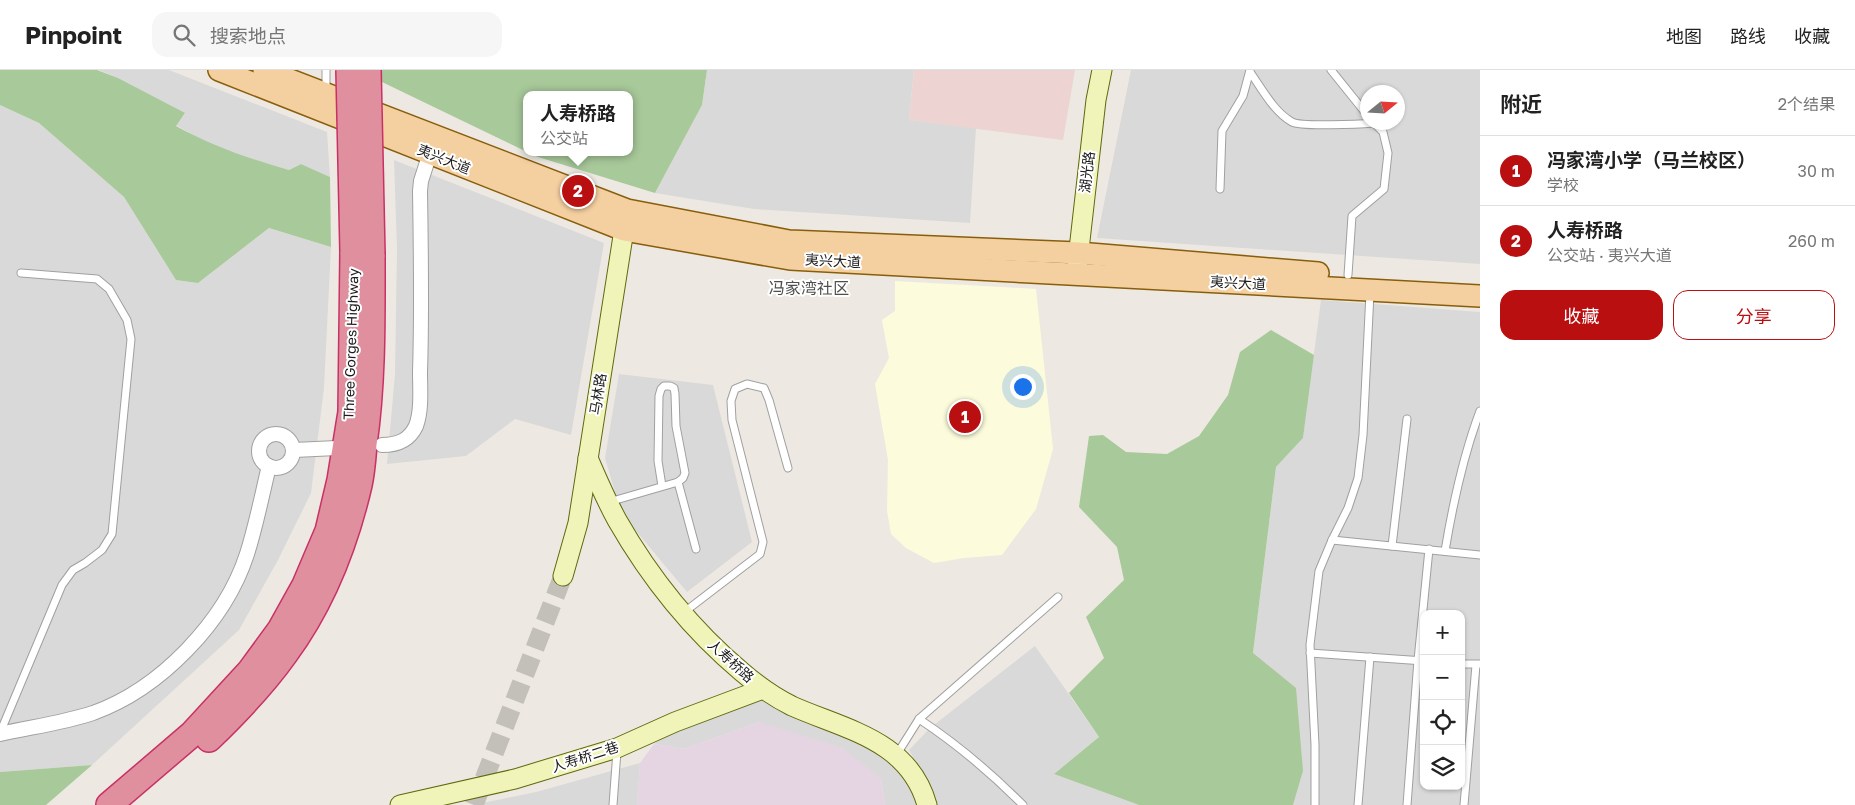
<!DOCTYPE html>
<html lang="zh">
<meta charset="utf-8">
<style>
body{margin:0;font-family:"Golos Text","Noto Sans SC",sans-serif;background:#f6f6f6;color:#222}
.controls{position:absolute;right:15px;bottom:15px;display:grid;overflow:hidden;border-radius:10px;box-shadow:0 1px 4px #0004}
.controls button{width:45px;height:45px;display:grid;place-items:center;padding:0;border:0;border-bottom:1px solid #e0e0e0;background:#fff;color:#222;font:25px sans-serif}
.compass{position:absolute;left:1360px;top:15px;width:45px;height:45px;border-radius:50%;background:#fff;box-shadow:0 1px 4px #0004;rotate:72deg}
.you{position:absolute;left:1022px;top:316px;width:18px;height:18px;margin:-12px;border:4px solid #fff;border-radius:50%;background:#1a73e8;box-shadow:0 0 0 8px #1a73e833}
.badge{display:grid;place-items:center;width:32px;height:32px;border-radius:50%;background:#b90f10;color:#fff;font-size:16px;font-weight:700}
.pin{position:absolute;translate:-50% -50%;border:2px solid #fff;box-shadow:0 1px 5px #0006}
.popup{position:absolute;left:523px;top:21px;width:110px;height:65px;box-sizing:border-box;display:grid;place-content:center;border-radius:10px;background:#fff;filter:drop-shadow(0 1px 4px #0005);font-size:16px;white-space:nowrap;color:#767676}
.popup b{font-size:19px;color:#222}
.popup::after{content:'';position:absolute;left:50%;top:100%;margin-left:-10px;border:10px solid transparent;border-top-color:#fff}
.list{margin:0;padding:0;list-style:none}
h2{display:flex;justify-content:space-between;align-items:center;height:65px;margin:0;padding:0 20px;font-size:21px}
h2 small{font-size:16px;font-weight:400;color:#767676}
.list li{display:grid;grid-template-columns:32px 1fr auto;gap:15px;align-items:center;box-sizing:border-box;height:70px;padding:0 20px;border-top:1px solid #e0e0e0}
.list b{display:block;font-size:19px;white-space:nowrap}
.list p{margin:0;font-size:16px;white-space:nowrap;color:#767676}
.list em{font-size:16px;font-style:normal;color:#767676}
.actions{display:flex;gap:10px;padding:15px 20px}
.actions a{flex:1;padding:11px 0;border:1px solid #b90f10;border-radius:15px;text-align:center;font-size:18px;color:#b90f10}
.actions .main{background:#b90f10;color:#fff}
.icon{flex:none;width:28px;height:28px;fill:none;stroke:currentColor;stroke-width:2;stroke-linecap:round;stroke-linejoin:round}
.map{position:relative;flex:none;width:1480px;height:735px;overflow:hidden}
header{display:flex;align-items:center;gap:30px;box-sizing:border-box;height:70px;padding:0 25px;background:#fff;border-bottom:1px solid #e0e0e0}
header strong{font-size:24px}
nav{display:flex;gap:28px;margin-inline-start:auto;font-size:18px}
.search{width:350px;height:45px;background:#f6f6f6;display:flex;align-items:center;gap:12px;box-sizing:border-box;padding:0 18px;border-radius:15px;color:#767676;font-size:19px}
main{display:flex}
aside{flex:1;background:#fff}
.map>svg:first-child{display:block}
.residential{fill:#dad9d9;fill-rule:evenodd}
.commercial{fill:#edd3d2}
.industrial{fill:#e5d5e2}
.education{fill:#fcfcdc}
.forest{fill:#a8c99a}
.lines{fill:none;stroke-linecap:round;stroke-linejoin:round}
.secondary-tunnel{stroke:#c3c0ba;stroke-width:19;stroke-dasharray:19 9;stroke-linecap:butt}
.lane-casing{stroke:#a0a0a0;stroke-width:9}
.street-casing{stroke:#a0a0a0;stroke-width:16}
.secondary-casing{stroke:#5f690d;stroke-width:21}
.primary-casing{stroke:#885e0b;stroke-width:24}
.highway-casing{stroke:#c93166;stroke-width:28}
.lane{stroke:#fff;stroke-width:7}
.street{stroke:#fff;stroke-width:14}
.secondary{stroke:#f1f4b9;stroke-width:19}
.primary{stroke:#f4cfa0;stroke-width:21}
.highway{stroke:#df8f9e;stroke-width:25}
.highway-bridge-casing{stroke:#c93166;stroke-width:28;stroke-linecap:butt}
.highway-bridge{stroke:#df8f9e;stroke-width:25}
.labels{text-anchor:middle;stroke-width:4;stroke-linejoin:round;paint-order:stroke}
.street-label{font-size:14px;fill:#1c1c1c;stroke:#fff}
.quarter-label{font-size:16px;fill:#4f4f4f;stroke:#fff}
</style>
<header>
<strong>Pinpoint</strong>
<div class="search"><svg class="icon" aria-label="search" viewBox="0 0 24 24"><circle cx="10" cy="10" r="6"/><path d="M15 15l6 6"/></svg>搜索地点</div>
<nav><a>地图</a><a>路线</a><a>收藏</a></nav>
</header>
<main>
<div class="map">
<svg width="1480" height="735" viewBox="0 0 1480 735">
<rect width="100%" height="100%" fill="#ede9e2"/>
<g class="residential">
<polygon points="99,0 169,0 327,62 330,107 301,94 289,100 258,91 205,72 176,55 185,44 118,8"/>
<polygon points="707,0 914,0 909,50 976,58 970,153 754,139 655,123 702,35"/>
<path d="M1131,0H1480V194L1097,168ZM1368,22H1398V52H1368Z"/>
<polygon points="0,35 39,53 124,127 176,210 198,213 269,158 331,177 324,318 311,423 278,490 239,560 92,695 0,702"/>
<polygon points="394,90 604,173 571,365 515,349 466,386 387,394 395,304 397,179"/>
<path d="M1321,230L1480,242V735H1293L1303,701L1253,583L1276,397L1303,368ZM1424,544H1461V716H1424Z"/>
<polygon points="619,304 713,315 752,472 687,522 621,443 605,388"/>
<polygon points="1035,576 1099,667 1054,704 1139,735 934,735 930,718 909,680 930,658"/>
<polygon points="762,628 881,683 908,709 918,735 885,735 881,709 759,652 684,679 654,674 666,665"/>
<polygon points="640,693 637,735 473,735 536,722"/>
</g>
<polygon class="commercial" points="914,0 1075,0 1063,70 909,50"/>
<polygon class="industrial" points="759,652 843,678 881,709 885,735 637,735 640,693 654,674 684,679"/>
<polygon class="education" points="895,211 1036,219 1053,379 1036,439 1002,485 964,488 934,493 906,478 891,464 887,441 888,390 875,314 889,288 882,250 895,241"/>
<g class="forest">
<path d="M0,0H97L118,8L185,43L176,56C212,76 250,89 289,100L301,94L330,107L331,177L269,158L198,213L176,210L124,127L39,53L0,35Z"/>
<polygon points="381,0 707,0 702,35 655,123 538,87 528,82 629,82 629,25 527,25 527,82 382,12"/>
<polygon points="1271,260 1314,285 1303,368 1276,397 1253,583 1296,618 1303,701 1293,735 1139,735 1054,704 1099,667 1069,623 1104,588 1086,547 1124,510 1117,477 1079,437 1089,366 1103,365 1126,382 1167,384 1199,366 1228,325 1240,282"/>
<polygon points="92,695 46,735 0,735 0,702"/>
</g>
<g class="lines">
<polyline class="secondary-tunnel" points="474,735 563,506"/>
<g class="lane-casing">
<g id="lane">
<polyline points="1331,0 1368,46"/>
<path d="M1250,2C1262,19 1274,42 1292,52C1301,57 1361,54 1374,53"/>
<polyline points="326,22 326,0"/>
<polyline points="1220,119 1222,61 1243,26 1250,0"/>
<polyline points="1348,205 1352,146 1384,119 1388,83 1383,62 1373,52"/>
<polyline points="678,412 696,479"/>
<polyline points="609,432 678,412 683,408 685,403 676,356 675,324 674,318 670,316 664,316 661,319 659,326 658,391 662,416"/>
<polyline points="1332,470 1480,485"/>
<polyline points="1392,476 1407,349"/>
<path d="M1445,481C1453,433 1463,386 1480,341"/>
<polyline points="683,543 760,484 763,472 732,350 731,331 735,319 747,314 764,318 769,330 788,398"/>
<polyline points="1310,583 1424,591"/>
<polyline points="1461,594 1480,594"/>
<path d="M919,649C957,674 991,703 1023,735"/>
<polyline points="0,663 62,515 73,500 85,493 102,480 112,464 131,269 127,250 109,219 97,209 21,203"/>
<polyline points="897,684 919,649 1058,527"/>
<polyline points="613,735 617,681"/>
<polyline points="1315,735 1315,675 1310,575 1319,501 1332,470 1348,438 1358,408 1363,365 1370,223"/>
<polyline points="1358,735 1370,587"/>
<polyline points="1407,735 1418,590 1429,479"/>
<polyline points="1464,735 1476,595"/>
</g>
</g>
<g class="street-casing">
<g id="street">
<circle cx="276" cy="381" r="17"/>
<path d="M382,375C397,375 409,371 416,356C422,340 420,319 420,302C422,242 421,182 420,121L421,111L430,83"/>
<polyline points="294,380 337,378"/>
<path d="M0,664C31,657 63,653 93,643C160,619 225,552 247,484C256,456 262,425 269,396"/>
</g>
</g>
<g class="secondary-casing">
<g id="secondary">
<polyline points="1077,197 1096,30 1102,0"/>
<path d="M588,388C597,409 606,430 617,450C649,506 692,560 742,602C757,615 774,627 792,636C846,660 909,670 927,735"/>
<polyline points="563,506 578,453 626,147"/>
<polyline points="400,735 515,709 617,678 675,652 763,619"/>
</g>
</g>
<g class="primary-casing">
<g id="primary">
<polyline points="219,0 624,160 790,189 1480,226"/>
<polyline points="264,0 627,140 789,171 1078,183 1318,203"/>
</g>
</g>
<g class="highway-casing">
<g id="highway">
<path d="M209,669C236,643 263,615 285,584C321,535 345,475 359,415C362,402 363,387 364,374C373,311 372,248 372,185"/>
<polyline points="109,735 192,664 250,601 280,560 305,515 328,461 340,410 351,342 353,182"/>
</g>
</g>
<use href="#lane" class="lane"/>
<use href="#street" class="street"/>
<use href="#secondary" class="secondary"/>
<use href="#primary" class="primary"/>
<use href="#highway" class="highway"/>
<g class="highway-bridge-casing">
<g id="highway-bridge">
<polyline points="349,0 353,182"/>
<polyline points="368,0 372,185"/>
</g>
</g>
<use href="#highway-bridge" class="highway-bridge"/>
</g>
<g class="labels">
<g class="street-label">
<text transform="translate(444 89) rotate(22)" y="5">夷兴大道</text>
<text transform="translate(1087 102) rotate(-83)" y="5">湖光路</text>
<text transform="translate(833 191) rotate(3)" y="5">夷兴大道</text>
<text transform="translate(1238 213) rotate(3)" y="5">夷兴大道</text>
<text transform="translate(351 274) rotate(-88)" y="5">Three Gorges Highway</text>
<text transform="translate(598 324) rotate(-81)" y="5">马林路</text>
<text transform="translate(731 591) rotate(42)" y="5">人寿桥路</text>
<text transform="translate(585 687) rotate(-18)" y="5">人寿桥二巷</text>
</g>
<g class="quarter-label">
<text x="809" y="224">冯家湾社区</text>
</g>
</g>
</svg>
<div class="controls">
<button>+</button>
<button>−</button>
<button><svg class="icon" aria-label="locate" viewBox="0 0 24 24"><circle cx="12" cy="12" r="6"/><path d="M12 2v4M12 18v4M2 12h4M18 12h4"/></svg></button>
<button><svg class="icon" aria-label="layers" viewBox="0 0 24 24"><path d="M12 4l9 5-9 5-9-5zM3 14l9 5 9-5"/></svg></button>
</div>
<svg class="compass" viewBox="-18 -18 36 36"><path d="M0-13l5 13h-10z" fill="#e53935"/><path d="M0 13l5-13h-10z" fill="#767676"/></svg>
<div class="you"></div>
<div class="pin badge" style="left:965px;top:347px">1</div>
<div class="pin badge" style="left:578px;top:121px">2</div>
<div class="popup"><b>人寿桥路</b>公交站</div>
</div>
<aside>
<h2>附近<small>2个结果</small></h2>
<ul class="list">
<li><span class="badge">1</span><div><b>冯家湾小学（马兰校区）</b><p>学校</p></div><em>30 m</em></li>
<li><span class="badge">2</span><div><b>人寿桥路</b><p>公交站 · 夷兴大道</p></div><em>260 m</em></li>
</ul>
<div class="actions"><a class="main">收藏</a><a>分享</a></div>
</aside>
</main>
